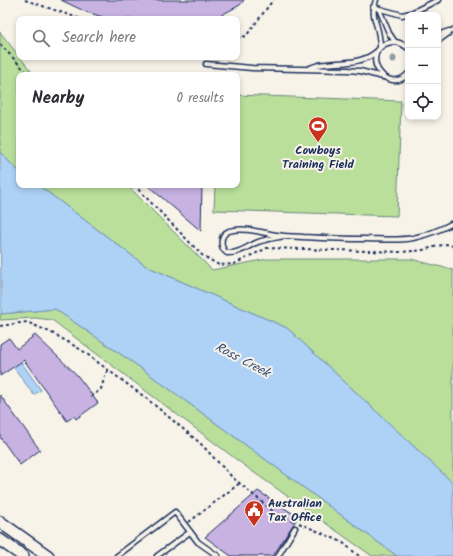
<!DOCTYPE html>
<meta charset="utf-8">
<style>
body{margin:0;font-family:Kalam,sans-serif;background:#f2f2f3;color:#2b2b33}
.controls{position:absolute;right:12px;top:12px;display:grid;overflow:hidden;border-radius:8px;box-shadow:0 2px 6px #0003}
.controls button{width:36px;height:36px;display:grid;place-items:center;padding:0;border:0;border-bottom:1px solid #e1e1e2;background:#fff;color:#2b2b33;font:20px sans-serif}
.list{margin:0;padding:0;list-style:none}
h2{display:flex;justify-content:space-between;align-items:center;height:52px;margin:0;padding:0 16px;font-size:17px}
h2 small{font-size:13px;font-weight:400;color:#7c7c81}
.icon{flex:none;width:22px;height:22px;fill:none;stroke:currentColor;stroke-width:2;stroke-linecap:round;stroke-linejoin:round}
.map{position:relative;flex:none;width:453px;height:556px;overflow:hidden}
.search{position:absolute;background:#fff;box-shadow:0 2px 6px #0003;left:16px;top:16px;width:224px;height:44px;display:flex;align-items:center;gap:10px;box-sizing:border-box;padding:0 14px;border-radius:8px;color:#7c7c81;font-size:15px}
.panel{position:absolute;background:#fff;box-shadow:0 2px 6px #0003;left:16px;top:72px;width:224px;height:116px;border-radius:8px}
.map>svg:first-child{display:block}
.green{fill:#b9df9b;stroke:#6a877c}
.water{fill:#add2f6;stroke:#7391b9}
.building{fill:#c7b2e2;stroke:#1b2f5e}
.lines{fill:none;stroke-linecap:round;stroke-linejoin:round}
.lane-casing{stroke:#1b2f5e;stroke-width:7}
.secondary-casing{stroke:#1b2f5e;stroke-width:14}
.path{stroke:#1b2f5e;stroke-width:2;stroke-dasharray:3 3;stroke-linecap:butt}
.lane{stroke:#f7f3e8;stroke-width:4}
.secondary{stroke:#f7f3e8;stroke-width:11}
.tree{fill:#909aa3}
.labels{text-anchor:middle;stroke-width:4;stroke-linejoin:round;paint-order:stroke}
.poi-label{font-size:12px;font-weight:bold;fill:#1b2f5e;stroke:#f7f3e8}
.water-label{font-size:13px;font-style:italic;fill:#38507c;stroke:#f7f3e8}
</style>
<div class="map">
<svg width="453" height="556" viewBox="0 0 453 556">
<rect width="100%" height="100%" fill="#f7f3e8"/>
<filter id="ink" filterUnits="userSpaceOnUse"><feTurbulence type="fractalNoise" baseFrequency=".025" numOctaves="2"/><feDisplacementMap in="SourceGraphic" scale="8" xChannelSelector="R" yChannelSelector="G"/><feConvolveMatrix kernelMatrix="1 2 1 2 8 2 1 2 1" color-interpolation-filters="sRGB"/></filter>
<g filter="url(#ink)">
<g class="green">
<polygon points="0,32 19,56 19,57 20,57 34,75 19,75 19,171 14,167 0,152"/>
<polygon points="237,95 401,101 397,216 214,210 215,185 237,185"/>
<polygon points="38,185 127,185 212,270 267,259 411,259 453,270 453,483 287,328 146,266"/>
<polygon points="55,309 138,366 397,556 372,556 249,469 52,320 35,318 0,320 0,314"/>
</g>
<g class="water">
<polygon points="0,152 14,167 19,171 19,185 38,185 146,266 287,328 453,483 453,556 397,556 138,366 55,309 1,314"/>
<polygon points="19,359 41,390 34,395 12,365"/>
</g>
<g class="building">
<polygon points="61,0 244,0 240,5 214,19 110,19 86,12"/>
<polygon points="147,185 202,185 201,231"/>
<polygon points="35,335 77,375 98,403 76,419 74,416 67,421 24,360 0,376 0,344 9,338 17,349"/>
<polygon points="0,395 40,450 20,465 0,437"/>
<polygon points="258,491 298,517 273,556 231,556 205,537"/>
</g>
<g class="lines">
<g class="lane-casing">
<g id="lane">
<path d="M376,0C371,12 375,19 378,31C379,36 380,42 380,47"/>
<polyline points="373,7 402,15 411,13 438,0"/>
<polyline points="379,9 389,33 395,42"/>
<polyline points="438,35 449,31"/>
<polyline points="438,41 453,30"/>
<path d="M408,48C400,42 394,40 385,44C360,58 388,95 408,74"/>
<polyline points="206,64 252,68 347,70 360,71 383,77"/>
<path d="M310,68C315,66 320,64 326,64C343,62 362,64 376,52"/>
<path d="M284,236C275,238 266,239 258,242C248,246 239,254 227,253C220,248 219,235 229,231C246,226 268,235 284,236C290,237 296,236 303,237C323,238 343,239 364,239C380,239 397,241 413,238C427,235 440,230 453,223"/>
<polyline points="117,556 175,512 198,542 218,556"/>
<polyline points="157,556 190,532"/>
<polyline points="278,556 295,528"/>
</g>
</g>
<g class="secondary-casing">
<g id="secondary">
<polyline points="0,522 48,556"/>
<polyline points="0,540 23,556"/>
</g>
</g>
<g class="path">
<polyline points="25,0 81,19"/>
<polyline points="237,38 246,36 273,0"/>
<polyline points="0,44 29,75"/>
<polyline points="134,185 203,256 219,265 234,264 267,248 402,252 423,250 446,244 453,246"/>
<polyline points="0,326 27,322 54,334 83,351 108,370 146,398 200,443 232,477 280,517 295,521"/>
<polyline points="91,397 101,389 105,376 108,370"/>
<polyline points="189,522 240,483"/>
<polyline points="299,523 342,542 359,556"/>
</g>
<use href="#lane" class="lane"/>
<use href="#secondary" class="secondary"/>
</g>
<circle class="tree" cx="393" cy="59" r="3.5"/>
</g>
<defs>
<g id="stadium-pin" transform="scale(1)"><path d="M0 17L-7.5 6A9.5 9.5 0 1 1 7.5 6Z" fill="#c8321e" stroke="#f7f3e8"/><path d="M0-5a6.5 5 0 1 0 0 10a6.5 5 0 1 0 0-10ZM-3.5-1.8h7v3.6h-7Z" fill="#fff"/></g>
<g id="civic-pin" transform="scale(1)"><path d="M0 17L-7.5 6A9.5 9.5 0 1 1 7.5 6Z" fill="#c8321e" stroke="#f7f3e8"/><path d="M-.6-6.5H3V-4.5H.6V-3L4-1V1h2V6H-6V1h2V-1L-.6-3ZM-1.2 2.5V6h2.4V2.5Z" fill="#fff"/></g>
</defs>
<g fill-rule="evenodd">
<use href="#stadium-pin" x="318" y="126"/>
<use href="#civic-pin" x="254" y="510"/>
</g>
<g class="labels">
<g class="poi-label">
<text x="318" y="154">Cowboys<tspan x="318" dy="14">Training Field</tspan></text>
<text x="268" y="507" text-anchor="start">Australian<tspan x="268" dy="14">Tax Office</tspan></text>
</g>
<g class="water-label">
<text transform="translate(243 359) rotate(28)" y="5">Ross Creek</text>
</g>
</g>
</svg>
<div class="controls">
<button>+</button>
<button>−</button>
<button><svg class="icon" aria-label="locate" viewBox="0 0 24 24"><circle cx="12" cy="12" r="6"/><path d="M12 2v4M12 18v4M2 12h4M18 12h4"/></svg></button>
</div>
<div class="search"><svg class="icon" aria-label="search" viewBox="0 0 24 24"><circle cx="10" cy="10" r="6"/><path d="M15 15l6 6"/></svg>Search here</div>
<section class="panel">
<h2>Nearby<small>0 results</small></h2>
<ul class="list">
</ul>
</section>
</div>
